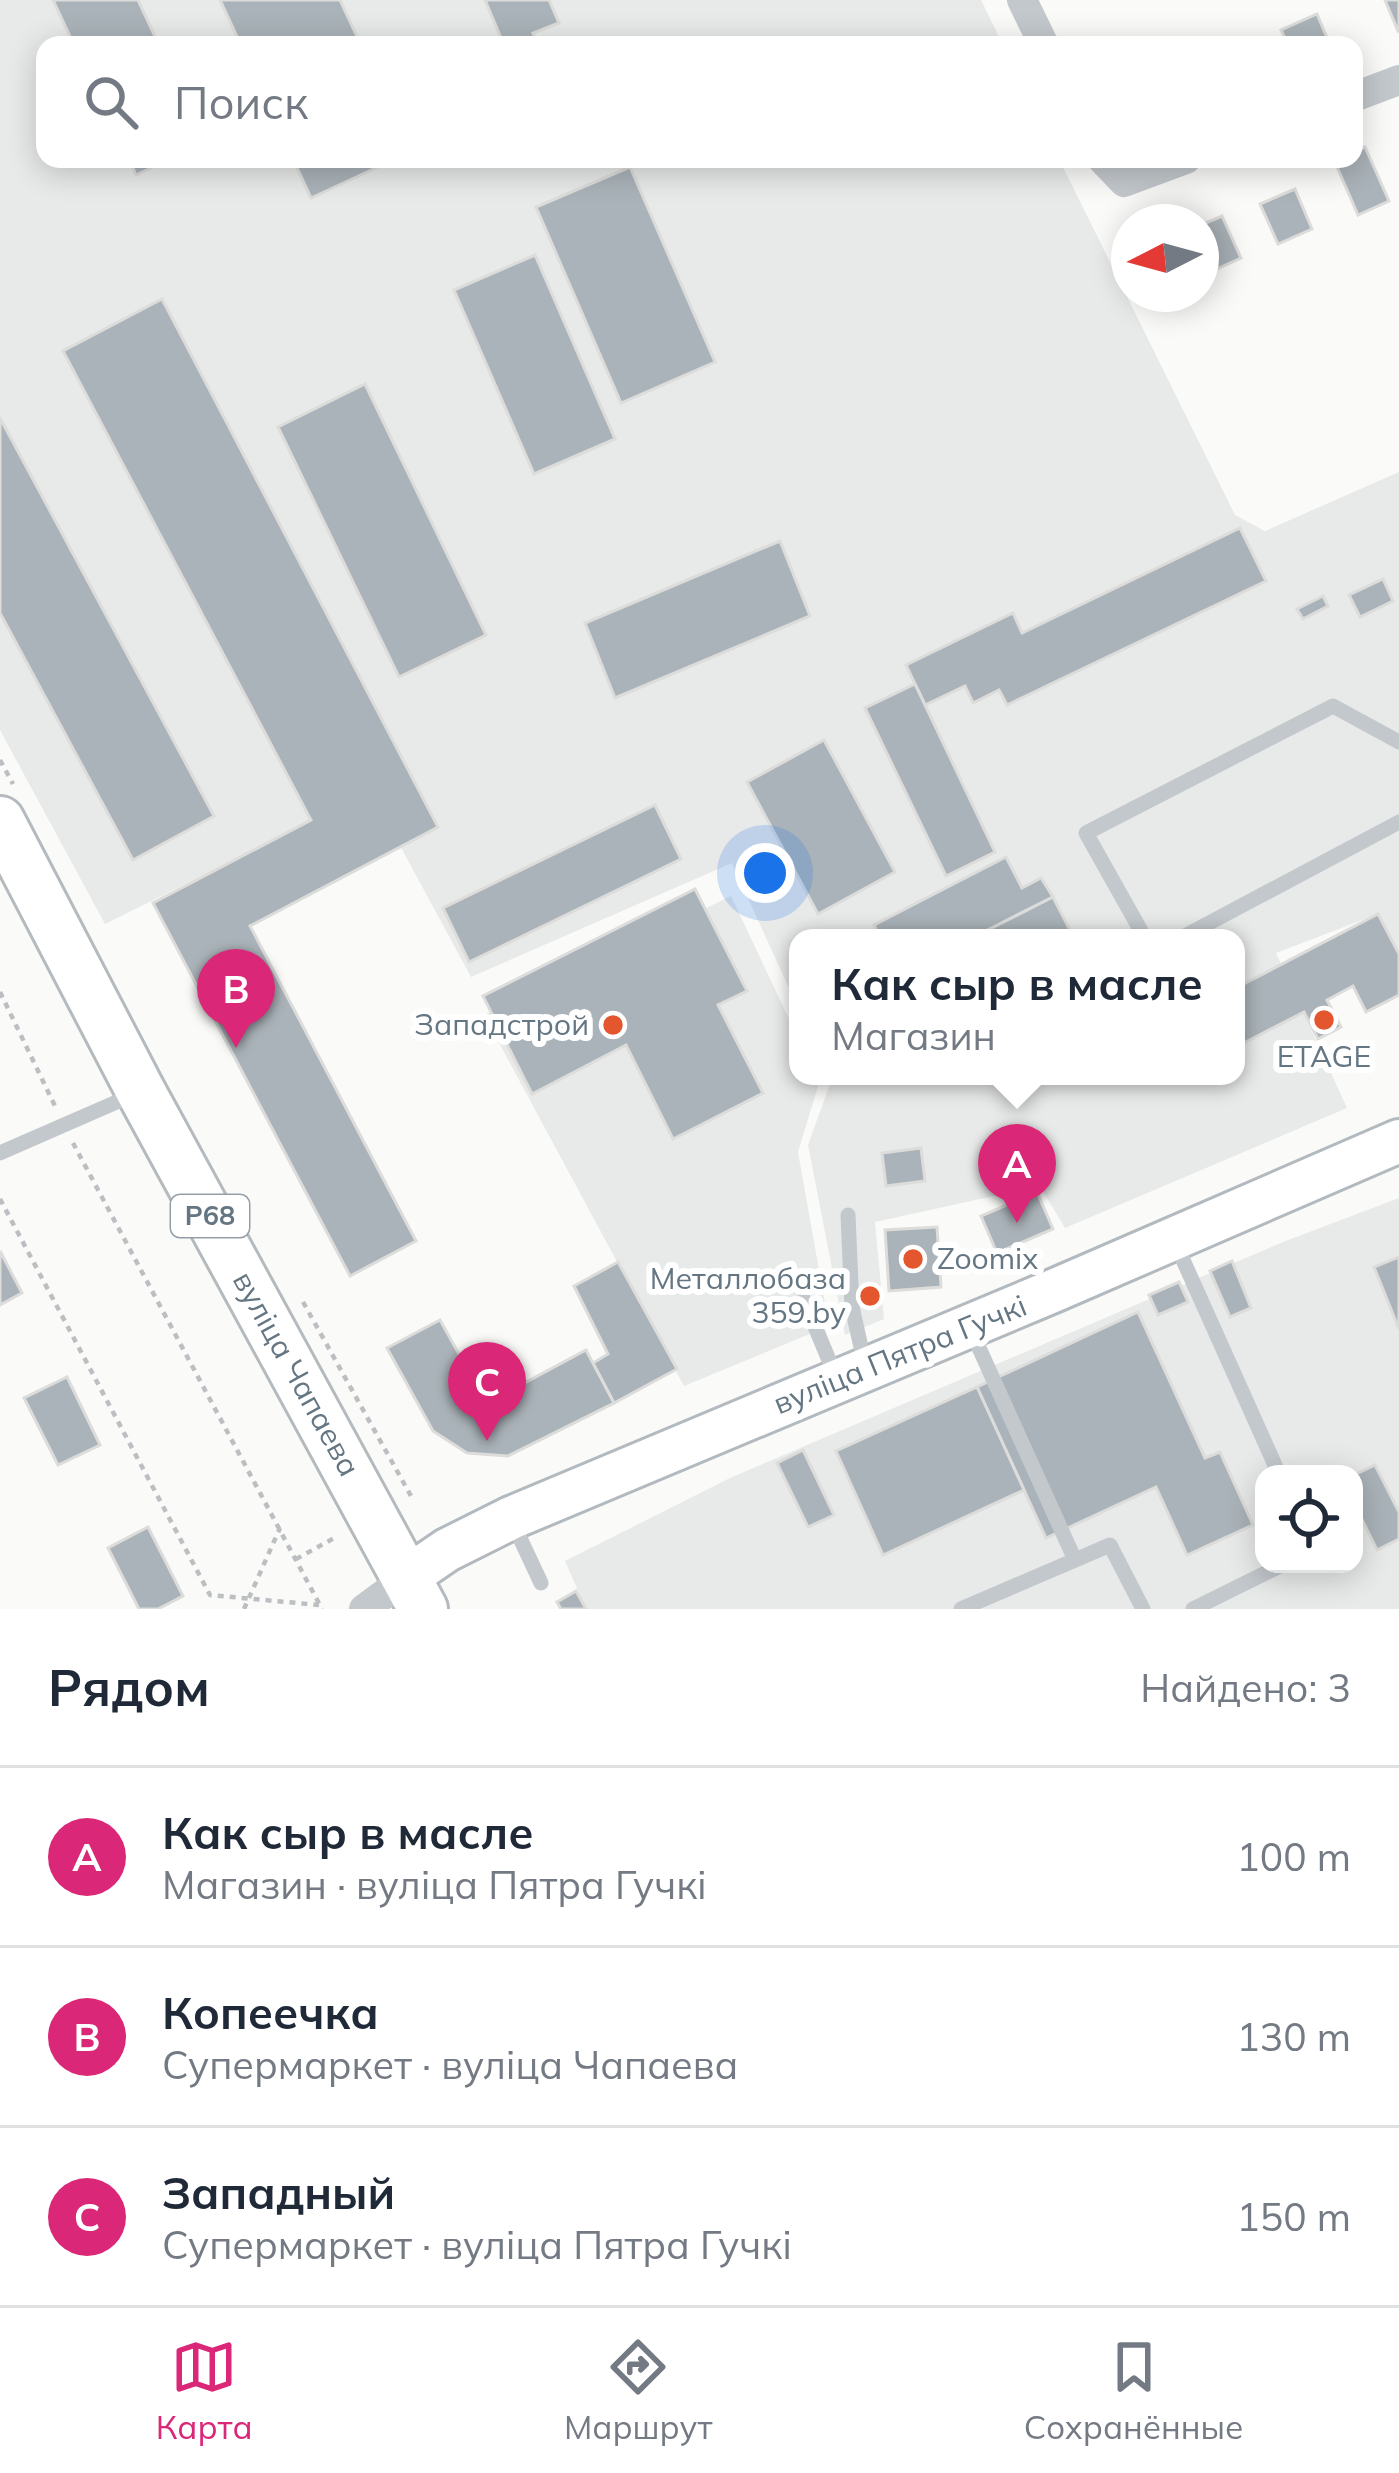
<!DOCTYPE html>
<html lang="ru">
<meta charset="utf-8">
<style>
body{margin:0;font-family:Mulish,sans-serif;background:#f2f2f3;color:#1f2937}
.controls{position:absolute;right:36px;bottom:36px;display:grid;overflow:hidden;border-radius:24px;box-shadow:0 6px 30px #0003}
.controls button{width:108px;height:108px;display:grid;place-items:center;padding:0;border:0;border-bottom:3px solid #e0e1e3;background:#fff;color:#1f2937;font:60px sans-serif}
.compass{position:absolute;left:1111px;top:204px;width:108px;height:108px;border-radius:50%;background:#fff;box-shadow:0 6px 30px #0003;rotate:264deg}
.you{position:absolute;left:765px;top:873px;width:42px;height:42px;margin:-30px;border:9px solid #fff;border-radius:50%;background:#1a73e8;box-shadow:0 0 0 18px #1a73e833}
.badge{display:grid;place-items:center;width:78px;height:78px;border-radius:50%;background:#db2777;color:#fff;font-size:39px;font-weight:700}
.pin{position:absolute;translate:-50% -99px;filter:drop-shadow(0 3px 6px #0008)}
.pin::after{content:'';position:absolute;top:63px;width:42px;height:36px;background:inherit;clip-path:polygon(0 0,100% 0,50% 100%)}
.popup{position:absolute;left:789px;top:929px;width:456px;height:156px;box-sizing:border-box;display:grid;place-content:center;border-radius:24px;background:#fff;filter:drop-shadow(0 3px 9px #0005);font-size:39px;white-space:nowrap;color:#747a83}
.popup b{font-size:45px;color:#1f2937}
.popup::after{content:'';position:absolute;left:50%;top:100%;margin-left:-24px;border:24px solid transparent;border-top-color:#fff}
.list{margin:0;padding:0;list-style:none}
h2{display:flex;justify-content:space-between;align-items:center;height:156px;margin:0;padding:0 48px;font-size:51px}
h2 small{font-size:39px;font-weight:400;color:#747a83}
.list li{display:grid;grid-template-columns:78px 1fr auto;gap:36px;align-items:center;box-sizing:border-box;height:180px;padding:0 48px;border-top:3px solid #e0e1e3}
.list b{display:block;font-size:45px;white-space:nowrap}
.list p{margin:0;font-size:39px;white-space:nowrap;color:#747a83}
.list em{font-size:39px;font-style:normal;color:#747a83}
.icon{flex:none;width:66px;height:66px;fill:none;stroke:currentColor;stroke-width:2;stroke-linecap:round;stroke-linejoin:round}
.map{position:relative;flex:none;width:1399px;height:1609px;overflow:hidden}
.search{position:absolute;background:#fff;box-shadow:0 6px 30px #0003;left:36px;right:36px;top:36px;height:132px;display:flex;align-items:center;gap:30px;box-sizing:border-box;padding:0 42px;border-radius:24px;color:#747a83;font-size:45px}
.sheet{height:696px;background:#fff}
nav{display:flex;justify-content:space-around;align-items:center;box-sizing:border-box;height:168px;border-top:3px solid #e0e1e3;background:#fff;font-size:33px;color:#747a83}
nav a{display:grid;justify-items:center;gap:6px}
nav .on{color:#db2777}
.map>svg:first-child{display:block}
.built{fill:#e8e9e9;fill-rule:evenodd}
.building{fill:#aab3b9;stroke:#dcdcda;stroke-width:3}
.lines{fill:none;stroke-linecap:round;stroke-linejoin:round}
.secondary-casing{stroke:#b3babf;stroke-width:48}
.primary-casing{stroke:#b5babe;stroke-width:54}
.path{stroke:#bbbfc2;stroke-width:4.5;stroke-dasharray:6 6;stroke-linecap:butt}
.lane{stroke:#c3c8cc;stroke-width:15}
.street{stroke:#c3c8cc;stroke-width:30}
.secondary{stroke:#fff;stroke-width:42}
.primary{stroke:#fff;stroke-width:48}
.poi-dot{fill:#e4572e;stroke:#fff;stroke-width:4.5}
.labels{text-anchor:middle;stroke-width:12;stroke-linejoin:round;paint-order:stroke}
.shield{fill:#fff;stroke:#939fa8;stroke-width:3}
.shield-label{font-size:27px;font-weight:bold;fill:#657683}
.poi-label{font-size:30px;fill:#657683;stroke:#fff;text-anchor:end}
.street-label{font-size:30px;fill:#657683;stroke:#fff}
</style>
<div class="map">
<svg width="1399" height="1609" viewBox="0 0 1399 1609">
<rect width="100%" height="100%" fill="#fafaf8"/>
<g class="built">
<polygon points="0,0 981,0 1003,45 45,45 45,159 1059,159 1235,515 1265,531 1399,472 1399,954 1378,914 1276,953 1347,1108 1065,1228 1040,1186 875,1222 884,1319 845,1335 808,1145 831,1081 829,1076 1236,1076 1236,938 798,938 798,1008 732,863 471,977 371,792 105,924 0,730"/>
<polygon points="731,896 798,1038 798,1076 816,1076 819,1083 798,1152 829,1326 684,1386 484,1015"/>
<path d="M1399,1198V1609H586L565,1561L730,1478L1283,1242ZM1264,1474H1354V1564H1264Z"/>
</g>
<g class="building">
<polygon points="53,0 138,0 159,45 74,45"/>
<polygon points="220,0 340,0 361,45 241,45"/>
<polygon points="485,0 549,0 559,23 533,33 538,45 504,45"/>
<polygon points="1385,0 1399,0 1399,30 1398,31"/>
<polygon points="1317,14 1330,45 1288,45 1281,30"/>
<polygon points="1365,147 1389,201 1358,215 1334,160 1354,159 1354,152"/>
<polygon points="129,159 170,159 136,175"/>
<polygon points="293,159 395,159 311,198"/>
<polygon points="630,167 715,362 621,403 536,207"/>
<polygon points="1295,189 1312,229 1278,244 1260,204"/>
<polygon points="1222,216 1241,258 1201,276 1201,225"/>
<polygon points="535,255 615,439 534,474 454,290"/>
<polygon points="162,299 438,827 250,926 416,1241 350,1276 153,903 311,820 63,351"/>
<polygon points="365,384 486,635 399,677 278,427"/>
<polygon points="0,418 214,816 133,860 0,613"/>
<polygon points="1240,528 1266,581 1007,705 999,690 973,703 965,686 925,705 906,665 1013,613 1022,633"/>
<polygon points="780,541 810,616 615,698 585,623"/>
<polygon points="1383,579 1393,601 1360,617 1349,595"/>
<polygon points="1323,596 1328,606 1303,619 1297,609"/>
<polygon points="915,684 995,852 946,876 865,708"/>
<polygon points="824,740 895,872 818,914 747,782"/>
<polygon points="655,805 681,859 469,962 443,908"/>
<polygon points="1006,857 1022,888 1041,878 1053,897 972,938 881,938 874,925"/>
<polygon points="695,889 747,991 718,1005 763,1093 673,1139 626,1045 532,1094 483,996"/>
<polygon points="1053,897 1074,938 972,938"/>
<polygon points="1378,914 1399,954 1399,995 1366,1012 1353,986 1327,1000 1341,1027 1318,1039 1304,1012 1236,1047 1236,988"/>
<polygon points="921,1148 925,1181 886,1186 882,1153"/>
<polygon points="1037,1192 1053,1229 997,1253 981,1216"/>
<polygon points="937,1227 941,1287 889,1291 885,1230"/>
<polygon points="0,1251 22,1293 0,1305"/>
<polygon points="1399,1257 1399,1329 1374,1267"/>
<polygon points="1232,1261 1251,1308 1230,1317 1210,1271"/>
<polygon points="618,1262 677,1369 614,1403 593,1363 608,1354 574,1286"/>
<polygon points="1179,1282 1188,1302 1158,1315 1149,1295"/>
<polygon points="864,1287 874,1287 875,1305 866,1306"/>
<polygon points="1138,1312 1205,1458 1220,1452 1253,1525 1187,1555 1156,1487 1046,1538 977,1387"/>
<polygon points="440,1320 474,1381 489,1394 500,1396 586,1350 614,1403 508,1456 467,1453 433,1431 387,1348"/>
<polygon points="67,1377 100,1445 58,1465 24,1398"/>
<polygon points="977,1387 1024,1490 883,1555 836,1451"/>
<polygon points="803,1450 834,1515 808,1527 777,1463"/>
<polygon points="1375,1465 1399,1512 1399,1539 1377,1550 1354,1503 1354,1475"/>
<polygon points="148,1527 183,1596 158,1609 139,1609 108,1548"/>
<polygon points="576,1591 586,1609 561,1609 557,1602"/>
</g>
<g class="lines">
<g class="secondary-casing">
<polyline id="secondary" points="406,1578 447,1550 511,1518 1053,1291 1399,1141"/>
</g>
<g class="primary-casing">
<polyline id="primary" points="0,821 141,1092 423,1609"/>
</g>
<g class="path">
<polyline points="0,760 13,784"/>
<polyline points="0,992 55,1106"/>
<polyline points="73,1143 322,1609"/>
<polyline points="0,1199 210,1595 319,1605"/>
<polyline points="303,1302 411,1496 406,1499"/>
<polyline points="296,1559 338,1536"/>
<polyline points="244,1609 280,1528"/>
</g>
<g class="lane">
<polyline points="1145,938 1086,833 1333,706 1399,742"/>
<polyline points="1181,938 1399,822"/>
<polyline points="0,1153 135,1094"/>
<polyline points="848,1215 852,1307 865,1365"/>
<polyline points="1175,1242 1279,1474"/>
<polyline points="804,1300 836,1377"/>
<polyline points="970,1328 1075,1560"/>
<polyline points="512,1521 541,1583"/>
<polyline points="961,1609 1110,1545 1143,1609"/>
<polyline points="1193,1609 1284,1564"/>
</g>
<g class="street">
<polyline points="1022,0 1044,45"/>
<polyline points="1354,97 1399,80"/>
<polyline points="1102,159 1124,182 1186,159"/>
<polyline points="364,1609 406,1578"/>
</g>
<use href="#secondary" class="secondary"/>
<use href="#primary" class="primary"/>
</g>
<g class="poi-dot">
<circle cx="1324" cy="1020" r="12"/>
<circle cx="613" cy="1025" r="12"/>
<circle cx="913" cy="1259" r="12"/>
<circle cx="870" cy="1296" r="12"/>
</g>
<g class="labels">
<rect class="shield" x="171" y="1195" width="78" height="42" rx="9"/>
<g class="shield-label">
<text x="210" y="1225">Р68</text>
</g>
<g class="poi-label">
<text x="589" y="1035">Западстрой</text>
<text x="1324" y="1067" text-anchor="middle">ETAGE</text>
<text x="937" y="1269" text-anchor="start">Zoomix</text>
<text x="846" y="1289">Металлобаза<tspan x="846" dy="34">359.by</tspan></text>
</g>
<g class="street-label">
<text transform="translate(900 1355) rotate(-22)" y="10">вуліца Пятра Гучкі</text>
<text transform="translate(296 1374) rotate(61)" y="10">вуліца Чапаева</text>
</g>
</g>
</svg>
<div class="controls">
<button><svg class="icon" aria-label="locate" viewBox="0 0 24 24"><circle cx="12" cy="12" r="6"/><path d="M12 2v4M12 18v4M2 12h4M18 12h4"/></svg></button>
</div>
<svg class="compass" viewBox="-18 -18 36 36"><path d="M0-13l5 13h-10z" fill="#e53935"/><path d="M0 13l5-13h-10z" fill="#747a83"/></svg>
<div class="you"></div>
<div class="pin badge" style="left:1017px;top:1223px">A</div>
<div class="popup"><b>Как сыр в масле</b>Магазин</div>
<div class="pin badge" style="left:236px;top:1048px">B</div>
<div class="pin badge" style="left:487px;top:1441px">C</div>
<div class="search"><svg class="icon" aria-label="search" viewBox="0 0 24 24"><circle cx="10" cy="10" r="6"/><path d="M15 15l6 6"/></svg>Поиск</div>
</div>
<section class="sheet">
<h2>Рядом<small>Найдено: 3</small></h2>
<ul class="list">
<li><span class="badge">A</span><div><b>Как сыр в масле</b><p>Магазин · вуліца Пятра Гучкі</p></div><em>100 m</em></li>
<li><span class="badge">B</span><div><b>Копеечка</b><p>Супермаркет · вуліца Чапаева</p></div><em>130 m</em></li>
<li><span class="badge">C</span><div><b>Западный</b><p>Супермаркет · вуліца Пятра Гучкі</p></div><em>150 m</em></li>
</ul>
</section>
<nav>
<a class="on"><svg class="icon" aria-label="map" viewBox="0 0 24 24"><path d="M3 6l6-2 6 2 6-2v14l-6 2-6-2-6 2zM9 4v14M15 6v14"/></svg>Карта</a>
<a><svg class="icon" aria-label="directions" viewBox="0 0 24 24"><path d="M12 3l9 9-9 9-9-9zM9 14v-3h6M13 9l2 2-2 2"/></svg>Маршрут</a>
<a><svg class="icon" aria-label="saved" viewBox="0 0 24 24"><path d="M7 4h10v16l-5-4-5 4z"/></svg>Сохранённые</a>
</nav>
